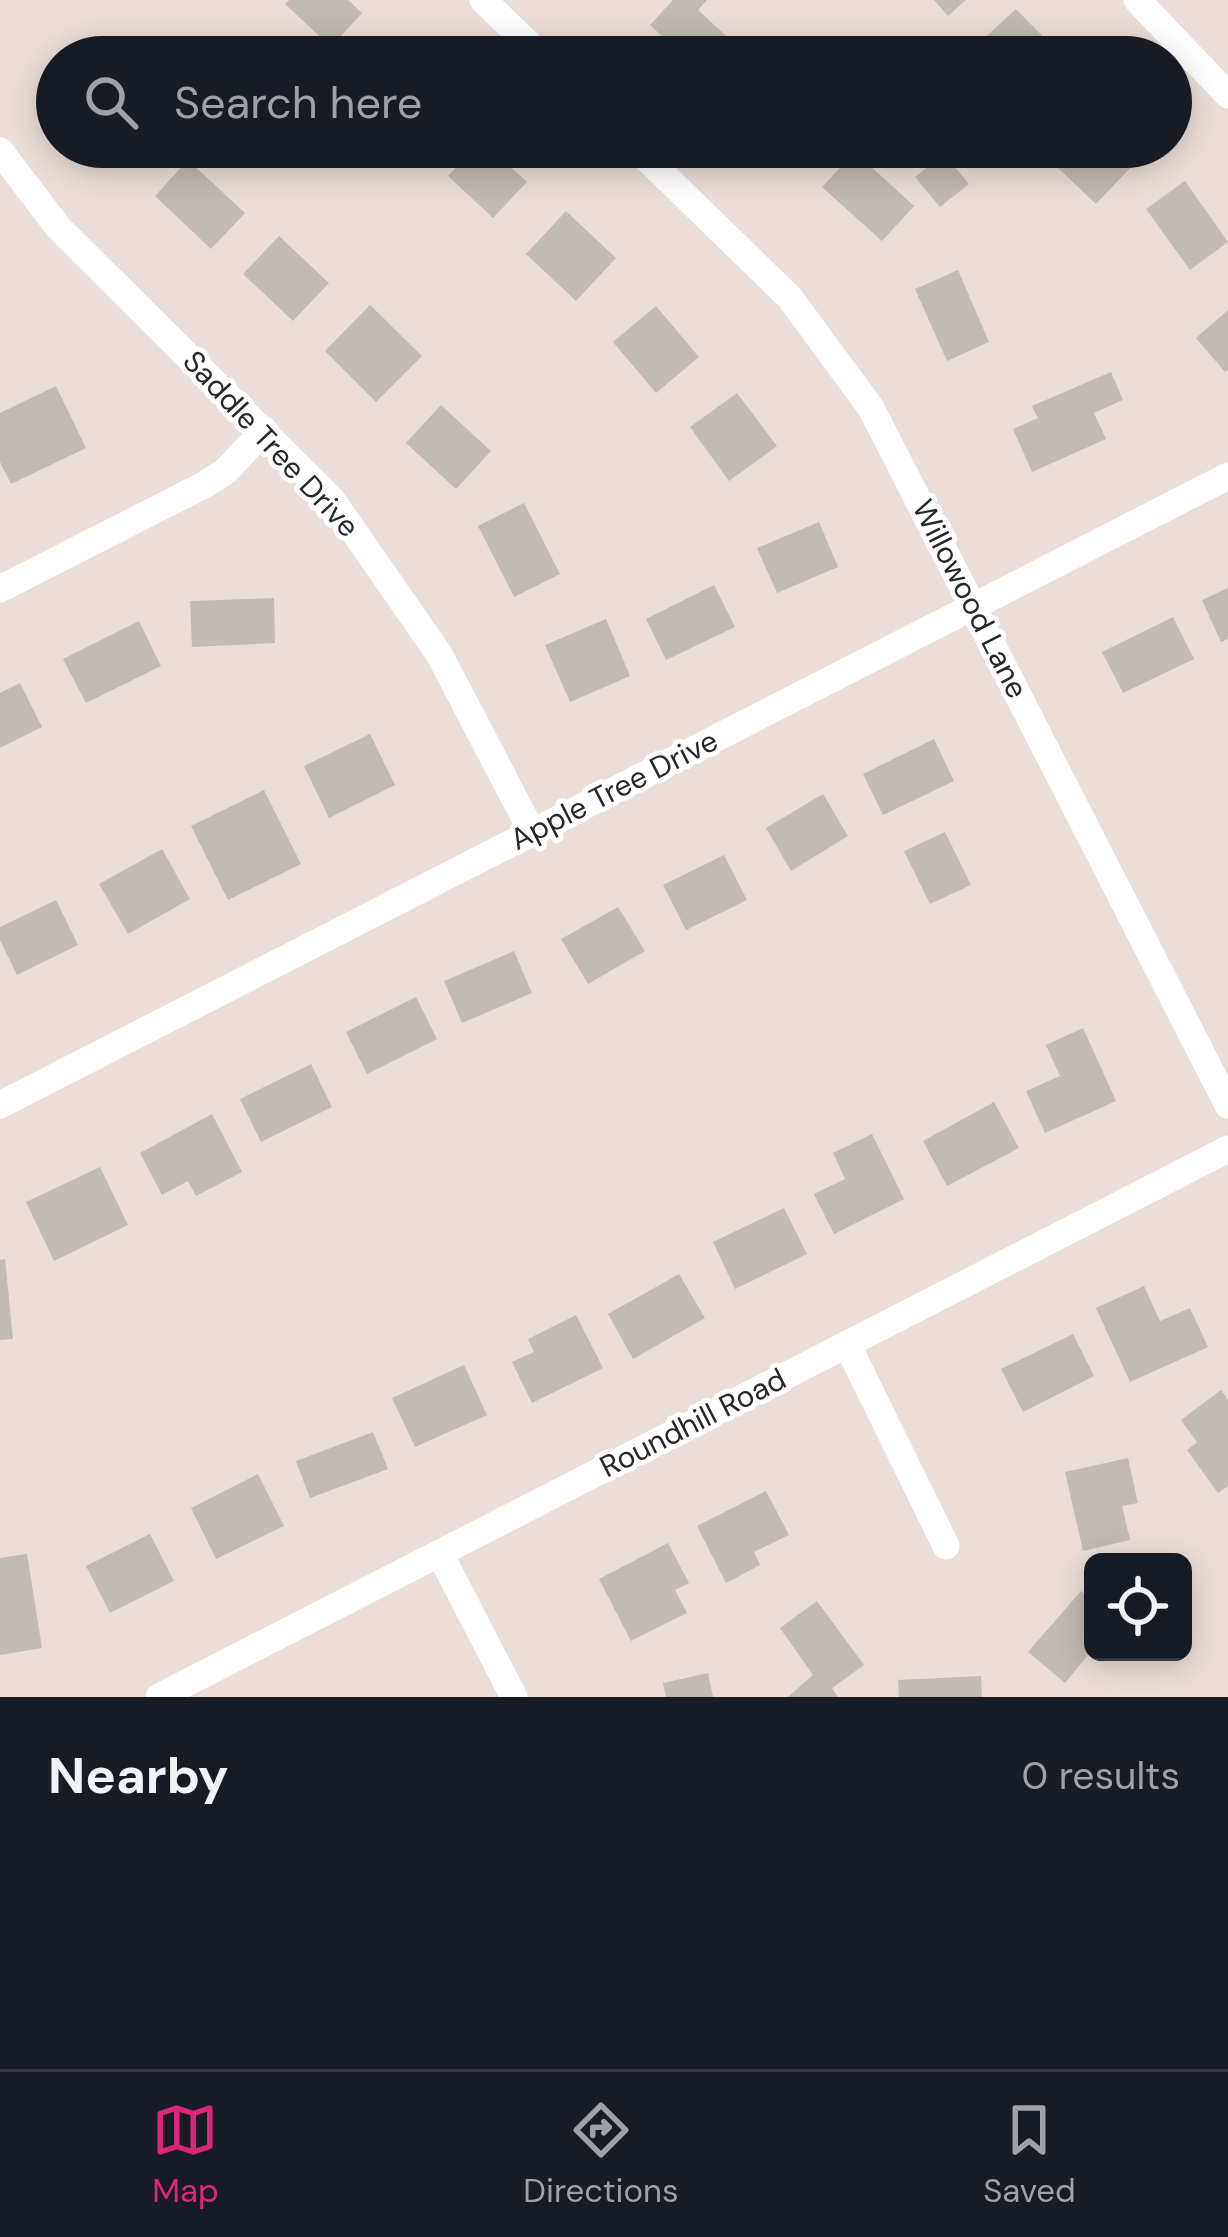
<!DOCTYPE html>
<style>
body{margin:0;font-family:"DM Sans",sans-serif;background:#242831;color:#f1f3f6}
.controls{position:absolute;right:36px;bottom:36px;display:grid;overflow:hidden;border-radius:18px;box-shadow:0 6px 30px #0003}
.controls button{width:108px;height:108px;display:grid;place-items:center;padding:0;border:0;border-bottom:3px solid #363941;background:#171b24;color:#f1f3f6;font:60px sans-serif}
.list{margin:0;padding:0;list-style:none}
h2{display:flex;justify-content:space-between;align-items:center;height:156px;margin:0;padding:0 48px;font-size:51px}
h2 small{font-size:39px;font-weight:400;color:#9ea1a6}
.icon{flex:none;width:66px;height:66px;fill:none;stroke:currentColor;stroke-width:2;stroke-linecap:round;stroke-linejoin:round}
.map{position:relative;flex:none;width:1228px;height:1697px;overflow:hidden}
.search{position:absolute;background:#171b24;box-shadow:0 6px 30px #0003;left:36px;right:36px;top:36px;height:132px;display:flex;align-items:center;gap:30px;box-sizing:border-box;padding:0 42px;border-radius:66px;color:#9ea1a6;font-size:45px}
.sheet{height:372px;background:#171b24}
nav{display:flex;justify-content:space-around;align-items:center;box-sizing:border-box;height:168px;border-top:3px solid #363941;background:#171b24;font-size:33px;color:#9ea1a6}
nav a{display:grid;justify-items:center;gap:6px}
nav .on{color:#db2777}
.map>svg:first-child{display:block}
.building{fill:#c2bab4}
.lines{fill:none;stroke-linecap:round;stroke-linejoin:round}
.street{stroke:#fff;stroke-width:27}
.labels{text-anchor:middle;stroke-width:10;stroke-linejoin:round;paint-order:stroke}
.street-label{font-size:30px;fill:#272727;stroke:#fff}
</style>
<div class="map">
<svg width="1228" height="1697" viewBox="0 0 1228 1697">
<rect width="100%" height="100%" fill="#ebded8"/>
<g class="building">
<polygon points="289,0 348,0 362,13 331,47 285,4"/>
<polygon points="673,0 707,0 698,10 738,47 728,57 684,57 650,25"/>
<polygon points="934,0 966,0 948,16"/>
<polygon points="1016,9 1063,57 997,57 981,41"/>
<polygon points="390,40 408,57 373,57"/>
<polygon points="475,147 489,147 527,182 493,218 448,176"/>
<polygon points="1078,147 1144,147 1147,150 1096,204 1058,168"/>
<polygon points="855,152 914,206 882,241 822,187"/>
<polygon points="944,154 969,184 940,207 915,177"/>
<polygon points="188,160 245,213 211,249 155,196"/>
<polygon points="1185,181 1228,242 1190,270 1146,209"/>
<polygon points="566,211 616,258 576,301 526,254"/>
<polygon points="279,236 329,283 293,321 243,274"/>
<polygon points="958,270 989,342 947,361 915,289"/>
<polygon points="370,305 422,356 376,402 325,351"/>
<polygon points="656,306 699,357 656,393 613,342"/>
<polygon points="1228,310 1228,370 1225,372 1196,338"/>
<polygon points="1111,372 1123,400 1094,413 1106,439 1032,472 1013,429 1038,418 1032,406"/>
<polygon points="56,386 86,448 11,484 0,462 0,413"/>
<polygon points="737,393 777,446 729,481 690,427"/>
<polygon points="441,405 491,451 456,489 406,443"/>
<polygon points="524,503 560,574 514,597 478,526"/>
<polygon points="819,522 838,567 777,593 757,548"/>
<polygon points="714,585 735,627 666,660 646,619"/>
<polygon points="1228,588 1228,639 1221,642 1202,600"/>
<polygon points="274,598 275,643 192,647 190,601"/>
<polygon points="1173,617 1194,659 1123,693 1102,652"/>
<polygon points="606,619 630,676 570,702 545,645"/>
<polygon points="139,621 161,666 86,703 63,659"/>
<polygon points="20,683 42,727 0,748 0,693"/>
<polygon points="370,734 395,785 329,818 304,766"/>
<polygon points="934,739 954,781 883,815 863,774"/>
<polygon points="264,790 301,864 228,900 191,826"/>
<polygon points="823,794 848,836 791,871 766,828"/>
<polygon points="945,832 971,885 930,904 904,851"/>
<polygon points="162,849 190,899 128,934 99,884"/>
<polygon points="724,855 747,900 686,930 663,885"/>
<polygon points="56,900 78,945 17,975 0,940 0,927"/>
<polygon points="618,907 645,951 588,984 561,939"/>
<polygon points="514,951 532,993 462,1023 444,981"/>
<polygon points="416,997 437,1039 367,1074 346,1032"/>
<polygon points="1083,1028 1116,1101 1045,1133 1026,1091 1060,1076 1046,1045"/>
<polygon points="311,1064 332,1107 261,1142 240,1099"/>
<polygon points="994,1102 1019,1148 947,1186 923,1141"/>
<polygon points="212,1114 242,1172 196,1196 188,1181 162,1195 140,1153"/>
<polygon points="872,1134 904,1199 834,1234 814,1194 845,1179 833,1153"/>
<polygon points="100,1167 128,1225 54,1261 26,1202"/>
<polygon points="784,1208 807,1254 735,1289 713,1242"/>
<polygon points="5,1259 13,1339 0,1340 0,1260"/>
<polygon points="679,1274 705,1318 633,1359 608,1314"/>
<polygon points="1144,1286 1160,1321 1190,1308 1208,1347 1130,1382 1096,1308"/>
<polygon points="576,1315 603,1368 532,1403 512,1362 534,1352 528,1339"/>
<polygon points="1073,1334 1094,1376 1023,1412 1001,1369"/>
<polygon points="464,1365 487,1415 415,1447 392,1398"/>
<polygon points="1221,1390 1228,1400 1228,1486 1218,1493 1187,1450 1197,1442 1181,1420"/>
<polygon points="373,1432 388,1469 310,1498 296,1461"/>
<polygon points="1128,1458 1138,1503 1122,1506 1130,1540 1083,1551 1065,1472"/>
<polygon points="258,1474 284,1526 216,1559 191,1508"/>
<polygon points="766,1491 789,1535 754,1552 760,1565 726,1583 697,1526"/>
<polygon points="150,1534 174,1581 110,1613 86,1566"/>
<polygon points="668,1543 689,1583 675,1590 687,1613 631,1641 599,1579"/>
<polygon points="27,1554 42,1648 0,1655 0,1558"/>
<polygon points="1081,1591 1093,1601 1093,1649 1065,1683 1028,1652"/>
<polygon points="817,1601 864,1665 832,1688 838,1697 788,1697 813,1675 780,1628"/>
<polygon points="708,1673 713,1697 666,1697 663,1683"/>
<polygon points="981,1676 982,1697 899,1697 898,1680"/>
</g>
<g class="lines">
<g class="street">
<polyline points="483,0 542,57"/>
<polyline points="1137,0 1228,95"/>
<polyline points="635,147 790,298 871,408 1228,1105"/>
<polyline points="0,151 58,227 332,500 439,654 532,832"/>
<polyline points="0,589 204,485 226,471 264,430"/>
<polyline points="0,1105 1228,476"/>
<polyline points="847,1344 946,1546"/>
<polyline points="440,1554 514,1697"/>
<polyline points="159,1697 1228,1149"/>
</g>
</g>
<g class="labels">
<g class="street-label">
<text transform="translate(271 444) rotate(47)" y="10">Saddle Tree Drive</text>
<text transform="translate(970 599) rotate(63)" y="10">Willowood Lane</text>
<text transform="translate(614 790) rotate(-27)" y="10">Apple Tree Drive</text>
<text transform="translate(693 1423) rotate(-27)" y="10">Roundhill Road</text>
</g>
</g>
</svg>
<div class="controls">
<button><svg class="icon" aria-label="locate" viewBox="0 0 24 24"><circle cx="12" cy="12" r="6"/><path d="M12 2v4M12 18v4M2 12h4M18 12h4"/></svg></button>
</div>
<div class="search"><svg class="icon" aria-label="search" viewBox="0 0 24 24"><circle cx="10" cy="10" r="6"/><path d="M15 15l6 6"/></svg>Search here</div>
</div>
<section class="sheet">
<h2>Nearby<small>0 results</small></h2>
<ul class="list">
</ul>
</section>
<nav>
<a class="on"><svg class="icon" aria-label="map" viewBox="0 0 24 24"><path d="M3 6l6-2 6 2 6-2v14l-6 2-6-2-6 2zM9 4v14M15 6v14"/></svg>Map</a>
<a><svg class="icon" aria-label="directions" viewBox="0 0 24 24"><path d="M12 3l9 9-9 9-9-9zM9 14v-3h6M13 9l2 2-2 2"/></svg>Directions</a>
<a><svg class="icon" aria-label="saved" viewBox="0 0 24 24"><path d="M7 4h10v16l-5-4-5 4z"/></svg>Saved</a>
</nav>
